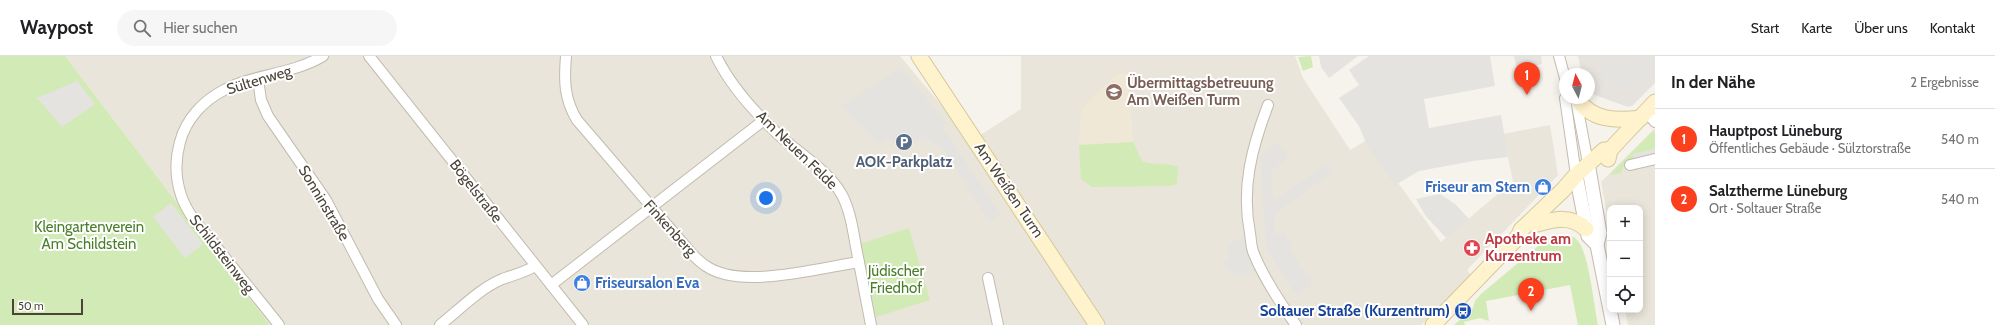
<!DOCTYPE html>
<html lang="de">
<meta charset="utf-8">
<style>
body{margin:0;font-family:Cabin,sans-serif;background:#f6f6f6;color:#202124}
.controls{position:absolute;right:12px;bottom:12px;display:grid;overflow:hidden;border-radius:8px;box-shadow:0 2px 10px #0003}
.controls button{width:36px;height:36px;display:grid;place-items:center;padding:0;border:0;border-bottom:1px solid #e0e0e0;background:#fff;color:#202124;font:20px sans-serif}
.compass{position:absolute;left:1559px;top:12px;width:36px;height:36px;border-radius:50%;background:#fff;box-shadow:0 2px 10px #0003;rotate:353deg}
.scale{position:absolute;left:12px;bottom:10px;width:71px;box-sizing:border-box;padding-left:4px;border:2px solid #4b4439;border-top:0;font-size:11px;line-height:14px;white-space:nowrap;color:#4b4439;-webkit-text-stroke:3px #fff;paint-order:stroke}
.you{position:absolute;left:766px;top:142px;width:14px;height:14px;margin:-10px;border:3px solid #fff;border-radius:50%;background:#1a73e8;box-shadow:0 0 0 6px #1a73e833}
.badge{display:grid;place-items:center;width:26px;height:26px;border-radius:50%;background:#fc3f1d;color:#fff;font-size:13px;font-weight:700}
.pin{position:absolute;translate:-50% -33px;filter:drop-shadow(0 1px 2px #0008)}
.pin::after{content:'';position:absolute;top:21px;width:14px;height:12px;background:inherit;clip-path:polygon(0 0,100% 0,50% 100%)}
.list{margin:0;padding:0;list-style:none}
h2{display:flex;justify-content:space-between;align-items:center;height:52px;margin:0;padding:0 16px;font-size:17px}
h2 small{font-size:13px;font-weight:400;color:#757577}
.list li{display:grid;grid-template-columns:26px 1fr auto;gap:12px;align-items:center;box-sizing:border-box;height:60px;padding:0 16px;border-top:1px solid #e0e0e0}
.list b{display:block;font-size:15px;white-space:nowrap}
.list p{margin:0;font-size:13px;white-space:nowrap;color:#757577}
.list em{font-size:13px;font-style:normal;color:#757577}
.icon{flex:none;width:22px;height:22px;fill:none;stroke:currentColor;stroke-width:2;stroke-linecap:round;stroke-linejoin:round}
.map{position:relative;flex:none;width:1655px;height:269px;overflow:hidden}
header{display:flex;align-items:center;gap:24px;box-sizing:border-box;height:56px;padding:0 20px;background:#fff;border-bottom:1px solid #e0e0e0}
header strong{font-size:19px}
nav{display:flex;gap:22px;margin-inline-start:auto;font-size:14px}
.search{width:280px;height:36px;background:#f6f6f6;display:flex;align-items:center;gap:10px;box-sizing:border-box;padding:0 14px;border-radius:22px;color:#757577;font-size:15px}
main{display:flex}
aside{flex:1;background:#fff}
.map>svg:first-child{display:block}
.residential{fill:#eae5da}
.industrial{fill:#e6e2dd}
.education{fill:#efe8d6}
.green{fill:#d2eab5}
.parking{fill:#e5e3e0}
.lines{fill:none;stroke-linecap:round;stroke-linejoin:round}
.minor-casing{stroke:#c2bbae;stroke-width:12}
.tertiary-casing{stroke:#c2bbae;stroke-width:15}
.secondary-casing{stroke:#d6c79b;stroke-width:17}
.minor{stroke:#fff;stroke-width:10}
.tertiary{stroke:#fff;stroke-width:13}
.secondary{stroke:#fff3cd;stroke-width:15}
.labels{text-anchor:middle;stroke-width:4;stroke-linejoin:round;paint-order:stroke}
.street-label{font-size:15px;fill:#4b4439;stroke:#fff}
.education-label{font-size:15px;font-weight:bold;fill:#785e54;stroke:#fff;text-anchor:start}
.service-label{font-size:15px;font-weight:bold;fill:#4e5e75;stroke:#fff}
.shop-label{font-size:15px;font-weight:bold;fill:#366cbe;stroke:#fff;text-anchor:end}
.park-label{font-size:15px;fill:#4a7f2a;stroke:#fff}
.health-label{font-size:15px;font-weight:bold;fill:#be3a42;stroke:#fff;text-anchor:start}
.transit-label{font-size:15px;font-weight:bold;fill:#164399;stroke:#fff;text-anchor:end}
</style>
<header>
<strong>Waypost</strong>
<div class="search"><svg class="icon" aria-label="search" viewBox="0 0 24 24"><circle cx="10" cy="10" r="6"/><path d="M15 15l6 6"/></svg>Hier suchen</div>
<nav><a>Start</a><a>Karte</a><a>Über uns</a><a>Kontakt</a></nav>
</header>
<main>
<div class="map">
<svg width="1655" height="269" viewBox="0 0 1655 269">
<rect width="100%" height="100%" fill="#f6f3ec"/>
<g class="residential">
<polygon points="65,0 900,0 971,85 1021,53 1021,0 1295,0 1303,22 1350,94 1367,84 1441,186 1513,125 1503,78 1550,69 1558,119 1467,214 1471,219 1421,269 270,269"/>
<polygon points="1655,72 1655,269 1628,269 1625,254 1640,254 1640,152 1610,152 1610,173 1601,126"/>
</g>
<polygon class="industrial" points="1578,0 1655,0 1655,27 1632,50 1628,51 1589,37 1589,18 1582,18"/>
<polygon class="education" points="1116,18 1128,18 1133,86 1079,89 1081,54"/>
<g class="green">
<polygon points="0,0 65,0 270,269 0,269"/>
<polygon points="1311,0 1313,11 1303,15 1298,1"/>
<polygon points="1652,76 1655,76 1655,93 1634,98 1634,105 1625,107 1621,117 1612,119 1611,117"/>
<path d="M1133,86L1142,105C1153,110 1167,106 1178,111L1177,128L1169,130L1092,131L1081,123L1079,89Z"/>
<polygon points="909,172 930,244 876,261 860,188"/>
<path d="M1556,178C1564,177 1572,178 1578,185C1589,198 1594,250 1598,269H1578L1570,229L1486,245L1489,265L1480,262L1464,266L1465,269H1454L1473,252L1475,245L1481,238L1544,185Z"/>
</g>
<g class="parking">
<polygon points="1319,0 1358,0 1329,22 1321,11"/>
<polygon points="1369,0 1490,0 1495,30 1424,43 1429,72 1501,59 1508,101 1473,105 1419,115 1395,129 1367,89 1359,70 1339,42 1359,29 1349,14"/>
<polygon points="1514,0 1541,0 1542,8 1517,13"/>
<polygon points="1633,0 1655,0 1655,11 1635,31 1625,33 1599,28 1604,4 1625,8"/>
<polygon points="901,11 946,67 942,71 1001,159 989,166 943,92 922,81 905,92 888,83 879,88 841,50"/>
<polygon points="77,25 95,48 62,71 37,42"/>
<polygon points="1278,86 1289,101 1272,115 1273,145 1326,108 1333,116 1275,158 1275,175 1277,179 1283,175 1293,190 1289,192 1313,228 1297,240 1266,192 1260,99"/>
<polygon points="1655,93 1655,110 1632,115 1630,113 1634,105 1633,98"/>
<polygon points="1440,138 1455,148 1469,163 1446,182 1425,159 1416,143"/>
<polygon points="171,147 203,188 185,202 153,161"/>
<polygon points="1236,183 1248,184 1256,215 1250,219 1237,220 1229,215 1225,210 1223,205 1228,202 1228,189"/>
</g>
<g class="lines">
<g class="minor-casing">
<g id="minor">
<polyline points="369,0 583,269"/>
<path d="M566,0C564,24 564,43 577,64L692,198C696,202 701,207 706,210C740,234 819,212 859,206"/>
<path d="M716,0C731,31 755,57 780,80C801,99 828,114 842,139C850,154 853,174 856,191C861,217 866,243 871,269"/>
<polyline points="1559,0 1565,22"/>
<polyline points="258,23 261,44 268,60 326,144 378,243 396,269"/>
<polyline points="1565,42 1576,119"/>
<polyline points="1576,44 1588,107"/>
<path d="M1268,49C1252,91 1241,132 1250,177C1251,184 1251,192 1254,198C1264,223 1281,248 1296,269"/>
<polyline points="1646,56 1655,66"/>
<polyline points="1630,109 1655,103"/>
<polyline points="988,222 998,269"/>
<polyline points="551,229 764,64"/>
<path d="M279,269C258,242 236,216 215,189C202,174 187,158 181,139C175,121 175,104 180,86C186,63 203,45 224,34C254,18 291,19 323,0"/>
<path d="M440,269C459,254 478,234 500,224C512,219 524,217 535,210"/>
</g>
</g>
<g class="tertiary-casing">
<g id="tertiary">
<polyline points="1588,107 1600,177 1597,189 1613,269"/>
<polyline points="1576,119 1588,180 1597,189"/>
</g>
</g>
<g class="secondary-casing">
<g id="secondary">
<polyline points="919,0 1097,269"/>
<path d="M1577,42C1591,65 1617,65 1641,62"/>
<polyline points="1608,103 1610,94 1655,46"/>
<path d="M1537,168C1556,163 1571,159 1586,173"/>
<polyline points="1433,269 1518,181 1521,174 1563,134 1576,119 1604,94 1610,94"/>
</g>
</g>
<use href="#minor" class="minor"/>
<use href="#tertiary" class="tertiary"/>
<use href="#secondary" class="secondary"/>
</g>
<defs>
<g id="school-disc" transform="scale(0.9)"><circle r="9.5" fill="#8d6e63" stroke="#fff"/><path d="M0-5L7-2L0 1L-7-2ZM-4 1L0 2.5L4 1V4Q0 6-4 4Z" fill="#fff"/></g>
<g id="parking-disc" transform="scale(0.9)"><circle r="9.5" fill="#5c6f8a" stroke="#fff"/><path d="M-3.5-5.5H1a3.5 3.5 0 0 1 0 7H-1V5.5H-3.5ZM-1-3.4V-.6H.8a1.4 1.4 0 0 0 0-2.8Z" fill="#fff"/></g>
<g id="shop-disc" transform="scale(0.9)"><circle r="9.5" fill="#3f7fe0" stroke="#fff"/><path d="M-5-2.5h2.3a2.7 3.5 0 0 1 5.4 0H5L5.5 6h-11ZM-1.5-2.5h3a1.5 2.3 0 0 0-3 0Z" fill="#fff"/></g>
<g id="pharmacy-disc" transform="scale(0.9)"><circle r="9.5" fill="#e0444e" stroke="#fff"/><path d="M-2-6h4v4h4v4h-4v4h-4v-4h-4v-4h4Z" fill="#fff"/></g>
<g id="bus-disc" transform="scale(0.9)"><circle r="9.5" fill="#1a4fb4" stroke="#fff"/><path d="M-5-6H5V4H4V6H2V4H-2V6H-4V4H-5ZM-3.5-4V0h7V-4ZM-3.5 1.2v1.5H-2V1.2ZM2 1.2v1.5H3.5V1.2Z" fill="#fff"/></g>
</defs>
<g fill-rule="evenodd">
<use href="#school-disc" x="1114" y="36"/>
<use href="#parking-disc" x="904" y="86"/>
<use href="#shop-disc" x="1543" y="131"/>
<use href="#pharmacy-disc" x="1472" y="192"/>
<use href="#shop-disc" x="582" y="227"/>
<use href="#bus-disc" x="1463" y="255"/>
</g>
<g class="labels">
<g class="street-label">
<text transform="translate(259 24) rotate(-17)" y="5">Sültenweg</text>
<text transform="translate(797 94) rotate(44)" y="5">Am Neuen Felde</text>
<text transform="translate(1009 134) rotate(56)" y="5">Am Weißen Turm</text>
<text transform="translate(476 135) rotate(52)" y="5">Bögelstraße</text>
<text transform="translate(324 147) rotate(59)" y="5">Sonninstraße</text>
<text transform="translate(670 172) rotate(48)" y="5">Finkenberg</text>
<text transform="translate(222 198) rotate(52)" y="5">Schildsteinweg</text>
</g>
<g class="education-label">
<text x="1127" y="32">Übermittagsbetreuung<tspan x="1127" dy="17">Am Weißen Turm</tspan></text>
</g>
<g class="service-label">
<text x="904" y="111">AOK-Parkplatz</text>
</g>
<g class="shop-label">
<text x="1530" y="136">Friseur am Stern</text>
<text x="595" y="232" text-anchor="start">Friseursalon Eva</text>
</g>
<g class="park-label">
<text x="89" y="176">Kleingartenverein<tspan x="89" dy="17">Am Schildstein</tspan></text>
<text x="896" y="220">Jüdischer<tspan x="896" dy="17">Friedhof</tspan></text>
</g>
<g class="health-label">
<text x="1485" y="188">Apotheke am<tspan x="1485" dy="17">Kurzentrum</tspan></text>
</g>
<g class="transit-label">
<text x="1450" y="260">Soltauer Straße (Kurzentrum)</text>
</g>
</g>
</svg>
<div class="controls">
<button>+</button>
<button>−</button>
<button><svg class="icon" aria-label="locate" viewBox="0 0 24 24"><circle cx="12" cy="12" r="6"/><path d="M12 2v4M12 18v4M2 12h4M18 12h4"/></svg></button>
</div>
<svg class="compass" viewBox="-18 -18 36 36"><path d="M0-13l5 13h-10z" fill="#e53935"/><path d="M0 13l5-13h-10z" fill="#757577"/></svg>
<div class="scale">50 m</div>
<div class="you"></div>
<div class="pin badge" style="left:1527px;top:39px">1</div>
<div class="pin badge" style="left:1531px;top:255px">2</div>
</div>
<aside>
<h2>In der Nähe<small>2 Ergebnisse</small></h2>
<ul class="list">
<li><span class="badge">1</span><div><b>Hauptpost Lüneburg</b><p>Öffentliches Gebäude · Sülztorstraße</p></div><em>540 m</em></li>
<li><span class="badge">2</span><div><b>Salztherme Lüneburg</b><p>Ort · Soltauer Straße</p></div><em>540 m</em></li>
</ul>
</aside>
</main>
